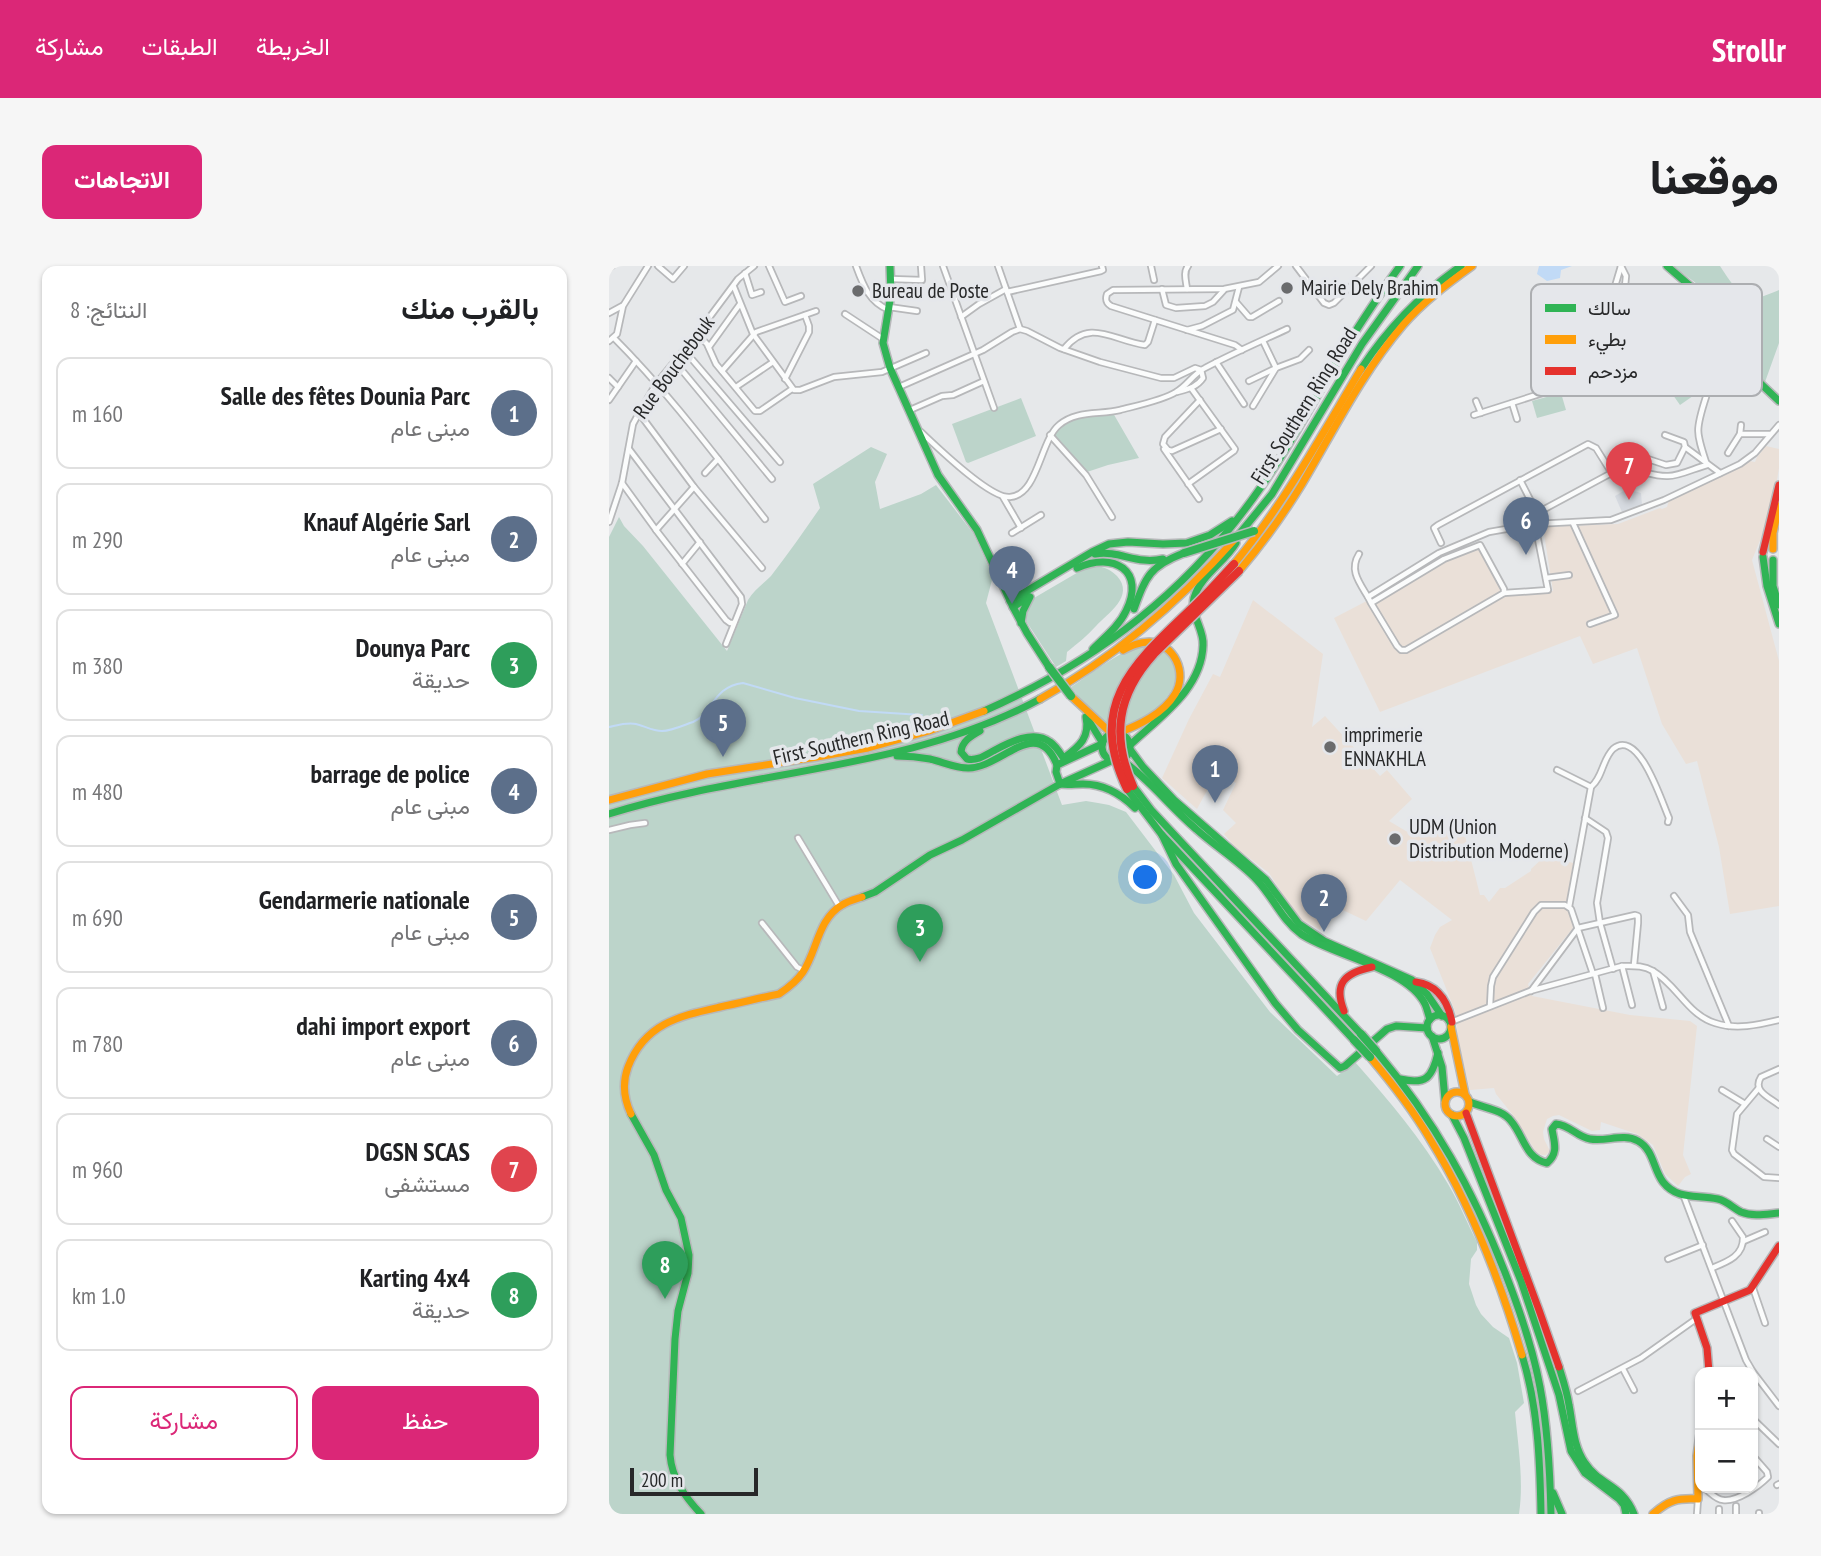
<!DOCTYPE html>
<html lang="ar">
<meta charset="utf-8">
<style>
body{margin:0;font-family:"PT Sans Narrow",Vazirmatn,sans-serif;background:#f6f6f6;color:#202124;direction:rtl}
.controls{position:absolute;right:21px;bottom:21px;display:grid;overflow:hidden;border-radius:14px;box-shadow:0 2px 5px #0004}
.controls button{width:63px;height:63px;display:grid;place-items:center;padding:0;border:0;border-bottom:2px solid #e0e0e0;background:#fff;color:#202124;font:35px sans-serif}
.scale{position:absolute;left:21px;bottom:18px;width:128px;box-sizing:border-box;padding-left:7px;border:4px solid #272829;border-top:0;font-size:19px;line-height:24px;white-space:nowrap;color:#272829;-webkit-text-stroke:5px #e5e7eb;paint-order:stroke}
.you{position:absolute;left:537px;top:612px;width:24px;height:24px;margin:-18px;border:5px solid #fff;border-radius:50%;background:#1a73e8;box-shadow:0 0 0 10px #1a73e833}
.badge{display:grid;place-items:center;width:46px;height:46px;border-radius:50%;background:#db2777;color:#fff;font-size:23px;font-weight:700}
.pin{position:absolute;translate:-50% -58px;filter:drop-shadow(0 2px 4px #0008)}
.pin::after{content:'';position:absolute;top:37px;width:24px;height:21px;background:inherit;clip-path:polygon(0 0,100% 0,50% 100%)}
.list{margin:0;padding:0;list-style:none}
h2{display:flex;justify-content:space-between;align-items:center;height:91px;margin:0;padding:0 28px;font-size:30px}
h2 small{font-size:23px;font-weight:400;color:#757577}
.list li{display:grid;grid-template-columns:46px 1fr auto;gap:21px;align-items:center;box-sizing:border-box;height:112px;margin:0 14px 14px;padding:0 14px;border:2px solid #e0e0e0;border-radius:14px}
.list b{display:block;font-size:26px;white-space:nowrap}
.list p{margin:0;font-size:23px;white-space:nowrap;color:#757577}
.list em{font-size:23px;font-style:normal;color:#757577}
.actions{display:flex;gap:14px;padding:21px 28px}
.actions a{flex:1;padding:16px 0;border:2px solid #db2777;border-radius:14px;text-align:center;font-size:24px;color:#db2777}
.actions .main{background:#db2777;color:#fff}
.map{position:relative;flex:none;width:1170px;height:1248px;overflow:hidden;direction:ltr;border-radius:14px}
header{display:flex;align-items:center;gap:42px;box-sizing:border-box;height:98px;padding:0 35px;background:#db2777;color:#fff}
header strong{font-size:33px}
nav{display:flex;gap:38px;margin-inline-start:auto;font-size:24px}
.intro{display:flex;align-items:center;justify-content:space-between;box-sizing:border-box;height:168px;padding:0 42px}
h1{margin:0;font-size:49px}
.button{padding:18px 32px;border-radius:14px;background:#db2777;color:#fff;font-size:24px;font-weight:700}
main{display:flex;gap:42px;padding:0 42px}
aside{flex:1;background:#fff;border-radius:14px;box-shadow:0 2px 5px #0004}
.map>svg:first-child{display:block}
.industrial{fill:#eae0d8}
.built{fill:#d7dbe1}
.green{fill:#bcd4ca}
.water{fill:#c1daf6}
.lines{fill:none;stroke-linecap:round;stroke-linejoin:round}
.stream{stroke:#c1daf6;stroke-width:2}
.street-casing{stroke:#b7b8ba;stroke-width:8}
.fast-casing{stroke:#b7b8ba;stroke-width:10}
.slow-casing{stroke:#b7b8ba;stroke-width:10}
.jam-casing{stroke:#b7b8ba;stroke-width:10}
.street{stroke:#fbfcfc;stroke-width:4.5}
.fast{stroke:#30b455;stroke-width:7}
.slow{stroke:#ff9f0a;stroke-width:7}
.jam{stroke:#e5322d;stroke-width:7}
.fast-bridge-casing{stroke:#b7b8ba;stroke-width:11;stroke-linecap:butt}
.jam-bridge-casing{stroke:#b7b8ba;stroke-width:11;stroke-linecap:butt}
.fast-bridge{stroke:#30b455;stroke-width:8}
.jam-bridge{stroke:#e5322d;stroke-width:8}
.poi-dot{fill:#6a6b6d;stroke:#e5e7eb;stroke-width:2.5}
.labels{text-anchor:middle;stroke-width:7;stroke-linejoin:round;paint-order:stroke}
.poi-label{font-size:21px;fill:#272829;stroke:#e5e7eb;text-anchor:start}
.street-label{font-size:21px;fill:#272829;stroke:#e5e7eb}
.key{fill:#e5e7eb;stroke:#acaeb1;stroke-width:2}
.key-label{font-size:19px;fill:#272829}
</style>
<header>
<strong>Strollr</strong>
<nav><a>الخريطة</a><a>الطبقات</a><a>مشاركة</a></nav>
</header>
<div class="intro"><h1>موقعنا</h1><a class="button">الاتجاهات</a></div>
<main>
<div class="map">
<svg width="1170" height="1248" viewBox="0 0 1170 1248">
<rect width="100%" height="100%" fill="#e6e8ea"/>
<g class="industrial">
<polygon points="1157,180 1170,183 1170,202 1166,226 1152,272 1143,294 1170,395 1170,640 1121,648 1110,581 1088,495 1077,498 1053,458 1028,382 984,398 971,370 771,446 725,352 871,276 901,329 944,325 934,261 1009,258 1051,242 1053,243 1058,241 1060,234 1118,208 1140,195 1146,196 1148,191"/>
<polygon points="644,334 714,388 703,461 716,450 771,510 778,504 803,533 780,555 807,571 852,554 871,629 875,629 880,636 891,622 896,622 922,605 922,603 937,589 964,597 960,637 964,662 919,718 923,730 1021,749 1081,755 1088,760 1074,889 1082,908 1076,911 1069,920 1056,908 1044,879 1028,868 992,856 991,864 983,865 950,849 944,850 938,853 934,866 935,873 941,885 937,889 933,889 927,886 903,848 887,828 885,822 861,824 850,779 846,745 821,682 826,669 831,661 843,654 791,614 757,655 721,638 711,664 688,651 660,607 627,582 615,568 627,557 614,544 627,517 608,506 588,543 553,512 580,453 604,408 611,411"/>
</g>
<polygon class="built" points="1018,223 1032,227 1033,239 1013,246 1006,230"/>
<g class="green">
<path d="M1065,0H1111C1118,10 1129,30 1142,32C1151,33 1162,27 1170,24V77L1156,116C1139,94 1132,66 1115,44C1102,27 1082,14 1065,0Z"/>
<polygon points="1087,113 1094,123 1071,139 1064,129"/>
<polygon points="952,127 957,144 928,152 923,135"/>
<polygon points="412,132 427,170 359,197 357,196 343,158"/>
<path d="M504,147L530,192L499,199L478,206L443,169C464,147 478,153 504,147Z"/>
<path d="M262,181L278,188L266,216L271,243L312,228L327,219L364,267L384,310L377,337L453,539L477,535L489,537L500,539L517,546L565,609L585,647L661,746L728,810L746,796C781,836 812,872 839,918C850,936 858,957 868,976V984L862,993L860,1018L867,1039L872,1048L884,1061L900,1072L908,1097L915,1137L906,1146C909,1180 915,1214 910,1248H0V271L10,251L15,260L34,280L118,385L139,334C145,324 154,318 162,310C179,288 195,265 211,242L204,218Z"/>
<path d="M489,300C497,302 502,304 508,310C526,330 499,347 487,360C478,370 469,377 458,386L457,395L447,401L417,355L420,337L425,332L478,301Z"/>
<path d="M540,378C545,380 552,381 556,384C593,414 534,463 502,463L475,438L462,421C484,407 514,381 540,378Z"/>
</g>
<polygon class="water" points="930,0 963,0 952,4 951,12 938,15 928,8"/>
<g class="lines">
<path class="stream" d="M0,461C9,459 18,456 27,458C36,460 43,465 53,465C63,465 75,459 84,456C105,447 103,421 134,417L186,432L250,445L313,449"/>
<g class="street-casing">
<g id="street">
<polyline points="49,0 64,13 75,0"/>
<polyline points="160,0 176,36 192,30"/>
<path d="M247,0C254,19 260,36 280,44"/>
<polyline points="334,0 385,142"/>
<polyline points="389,0 411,63"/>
<polyline points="542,0 545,14"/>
<polyline points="687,0 715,37 720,39 725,37 762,0"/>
<polyline points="0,2 3,0"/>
<polyline points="136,7 143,29 152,26"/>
<polyline points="282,13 313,14 312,0"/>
<polyline points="125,21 144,68 185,124 191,124 225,111 273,106 317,87"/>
<polyline points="553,23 557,39 567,42 596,40 604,36 615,24"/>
<path d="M578,23C577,15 574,6 579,0"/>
<polyline points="398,26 492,5 494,4 493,0"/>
<polyline points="627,36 640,51 643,51 670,35"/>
<polyline points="280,41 308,45"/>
<polyline points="999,42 1011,44 1014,41 1017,10 1012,0"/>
<polyline points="1056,44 1066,73"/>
<polyline points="943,46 955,42"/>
<polyline points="0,47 13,40"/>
<polyline points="236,48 274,73"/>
<polyline points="352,51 370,38 397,23"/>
<polyline points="1083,54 1087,64"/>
<polyline points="578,64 593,60 624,44 630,21"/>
<polyline points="1045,66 1055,101"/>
<polyline points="88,68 98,78 107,98 146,145 151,145 183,123"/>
<path d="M5,72C60,127 108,192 156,253"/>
<polyline points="0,75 8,68 14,40 39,0"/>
<polyline points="100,81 131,38"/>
<path d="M455,83C480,51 505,75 536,79L539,76L546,54"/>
<polyline points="75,84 171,196"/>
<path d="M633,84L626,79L502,40C497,37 496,34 498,28L504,24L615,23L650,16L669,0"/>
<polyline points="1029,91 1034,107"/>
<polyline points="66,96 163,213"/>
<polyline points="607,96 635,138"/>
<polyline points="113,105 147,66 207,45"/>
<polyline points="939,111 950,107 946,97"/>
<polyline points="0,112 9,121"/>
<polyline points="176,113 200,66 200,60 196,49"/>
<polyline points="640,115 667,102 654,75"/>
<polyline points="1010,118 996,54 1012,0"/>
<polyline points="127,121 164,96"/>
<path d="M290,121L374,84L403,66L411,63L418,65L451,82L491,96L552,112H565L586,102L592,104L594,112C588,121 579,123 568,126"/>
<polyline points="0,134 27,95"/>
<polyline points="591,134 556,171 554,178 559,184 563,185 612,163"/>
<polyline points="867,135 872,147"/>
<polyline points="903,137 908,153"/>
<polyline points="644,140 667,102 691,93 700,84"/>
<polyline points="301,144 333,130 344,129 375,115"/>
<polyline points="30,147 85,221 153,302"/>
<polyline points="865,149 943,124 1049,83 1075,68 1116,55"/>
<path d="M312,166C327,180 381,233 401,231C429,229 431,175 450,159C467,144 491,149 511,144C526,140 555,134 567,126C578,120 584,108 596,102C622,88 650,76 678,63"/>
<polyline points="1131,168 1161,168"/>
<polyline points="441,169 477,209 503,251"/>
<polyline points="1076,181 1111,207"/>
<polyline points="20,183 132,331 133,338 117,378"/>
<polyline points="555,183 590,233"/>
<polyline points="1119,187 1131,168 1132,159"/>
<polyline points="1027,189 1057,199 1068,197 1076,181 1075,176 1056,169"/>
<polyline points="96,207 109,193"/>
<path d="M911,214L928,247L1008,204C1025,200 1042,211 1059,210C1071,210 1086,202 1098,199C1087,166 1086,165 1097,131"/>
<polyline points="13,217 47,264 117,354 121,357 124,357"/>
<polyline points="579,218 625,185 626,183 582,122"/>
<polyline points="394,231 412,262"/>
<polyline points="0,256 13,217 24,158 30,147 47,118 88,68 129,13 145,0"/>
<polyline points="964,257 1006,349 981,358"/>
<polyline points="47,264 85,221"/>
<polyline points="403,267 432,249"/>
<polyline points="832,277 825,262 829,259 979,178 987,182 1002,206"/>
<path d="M750,288C740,304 750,316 759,331"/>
<polyline points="73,298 91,276"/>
<polyline points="937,312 960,309"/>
<polyline points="895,327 939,324 926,258"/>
<polyline points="762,337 835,293 871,279 895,323 895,327 797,384 792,384 788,380 762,337 759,331 830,287 880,266 926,258 1002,254 1055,234 1131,198 1146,187 1170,159"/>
<polyline points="948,504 982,521"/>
<polyline points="976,552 997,566 999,572 988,637 991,657 1004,703"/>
<polyline points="0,564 21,559 36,557"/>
<polyline points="189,572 230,640"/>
<polyline points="1065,630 1079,649 1081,666 1120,760"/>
<path d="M960,641L982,521C994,511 993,494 1004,483C1030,461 1053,537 1060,552L1059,556"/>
<polyline points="153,657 188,701 194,704"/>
<polyline points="1013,700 1023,739"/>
<polyline points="1044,705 1054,741"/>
<polyline points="986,708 994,742"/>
<polyline points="922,725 969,662 1026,649 1029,650 1029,657 1025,699"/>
<polyline points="881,740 882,720 884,711 925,646 932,639 956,639 962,643 984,708"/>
<path d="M842,756L921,725L1013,700C1024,700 1034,699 1044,705C1068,719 1079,749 1106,757C1127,764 1149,759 1170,754"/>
<path d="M1170,803L1152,811C1143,825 1160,831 1170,839"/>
<polyline points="1149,823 1128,848 1123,884 1125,888 1155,911 1170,912"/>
<polyline points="1113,824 1136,838"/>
<polyline points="1158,873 1170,881"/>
<polyline points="1075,931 1137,1094 1144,1106"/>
<polyline points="1135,975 1156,966"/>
<polyline points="1059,993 1094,979"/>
<path d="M1103,1002C1118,996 1135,990 1134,971L1123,955"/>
<polyline points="1144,1022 1156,1057"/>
<polyline points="1014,1103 1025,1124"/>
<polyline points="1144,1106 1170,1140"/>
<polyline points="969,1125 1032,1092 1087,1053"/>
<polyline points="1144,1153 1170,1178"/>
<polyline points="1168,1219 1170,1218"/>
<path d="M1095,1222C1101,1226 1107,1234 1114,1234C1128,1236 1149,1221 1159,1211L1158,1206L1144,1190"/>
<polyline points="1127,1240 1127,1248"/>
<polyline points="1110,1243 1110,1248"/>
<polyline points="1088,1248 1089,1233"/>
<polyline points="1150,1248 1150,1247"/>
</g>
</g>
<g class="fast-casing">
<g id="fast">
<polyline points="281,0 282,28 274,77 281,102 329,209 368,264 404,341 418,367 440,401"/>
<polyline points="1058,0 1109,44 1150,116 1170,135"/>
<path d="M752,103C779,62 812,28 852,0"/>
<polyline points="627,272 663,228 753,78 809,0"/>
<path d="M486,288C511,284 527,299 554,293"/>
<polyline points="1154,291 1158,320 1170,358"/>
<polyline points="1164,294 1164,320 1170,339"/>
<path d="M468,302C505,285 537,305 517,345C510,360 496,371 484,383"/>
<polyline points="401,335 483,286 500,278 519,276 554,278 578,277 601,269 623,255"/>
<polyline points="404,341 420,331"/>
<path d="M525,343C537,310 541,300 575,287"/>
<polyline points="412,357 414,345 421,331"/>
<path d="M375,445C490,394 580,325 652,221C681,180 704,136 729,93C749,61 769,30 791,0"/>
<polyline points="480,455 493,476"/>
<path d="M371,465C362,470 353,475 352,486L358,493C368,495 375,490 384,485C399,477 424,463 441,476C447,480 451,487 455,493"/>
<circle cx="507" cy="481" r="14"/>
<path d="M520,480C549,452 593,424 594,379C595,363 581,349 585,332C591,310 616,296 627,277"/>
<polyline points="520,482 534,501 565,534 657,614 690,658 715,675 803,714 818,728 833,750"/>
<path d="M288,490C299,490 310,491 321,493C334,496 346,502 359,502C391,503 428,448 448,499"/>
<path d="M456,491C471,480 481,471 477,451"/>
<path d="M513,494C541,514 561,541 587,563C607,581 630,595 648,614C664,631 673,654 692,668C725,690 798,702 816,738C818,742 819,748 821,753"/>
<polyline points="451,518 447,506 448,499 493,478"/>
<path d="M451,518C459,519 466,518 474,518C495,518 512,528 526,542"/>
<polyline points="524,520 543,545 752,768"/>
<polyline points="518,523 553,569 745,774"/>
<path d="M0,548C142,503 298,505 431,433"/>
<polyline points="553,569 567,598 666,737 689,764 731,802 736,800 778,763 787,760 818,762"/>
<polyline points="253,631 266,626 321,589 353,574 451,518 504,494"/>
<circle cx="830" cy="761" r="12"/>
<polyline points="823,770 833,801 836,834"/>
<path d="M767,785C826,855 864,924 897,1009C911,1045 924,1083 931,1121C939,1163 941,1205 942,1248"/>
<path d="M791,813C817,819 823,812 829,787"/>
<path d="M861,836C874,842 893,843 902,855C915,870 916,892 938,897C950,887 945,876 943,863L947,858C961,859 968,871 981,873C997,876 1014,867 1029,875C1045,884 1044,903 1054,916C1069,935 1088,928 1109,933C1118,935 1124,942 1132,946C1144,951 1158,948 1170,947"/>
<path d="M22,848L45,889L57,924L72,952L80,989L79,1007L69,1045L66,1073L61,1189C63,1213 76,1231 92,1248"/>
<polyline points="843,849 855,872 912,1015 950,1129 962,1185 976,1207 1010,1233 1015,1239 1017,1248"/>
<path d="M913,1089C929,1141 931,1194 932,1248"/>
<path d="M950,1101C954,1114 958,1126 960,1139C964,1159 964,1180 976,1197C991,1220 1013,1218 1025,1248"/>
<polyline points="944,1227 953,1248"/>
</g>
</g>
<g class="slow-casing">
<g id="slow">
<polyline points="1164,283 1164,267 1170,240"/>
<path d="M625,298C675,238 712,170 752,103"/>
<path d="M630,305C653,278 674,249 693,218C725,164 753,107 794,59C814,36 838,18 863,0"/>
<polyline points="462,430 502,467"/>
<path d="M431,433C507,391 570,336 627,272"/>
<path d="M509,467C530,459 554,448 566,428C579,407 565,377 540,376C530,376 522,380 514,384"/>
<polyline points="0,534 98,508 208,491 259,482 320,465 375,445"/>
<polyline points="842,761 856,828"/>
<path d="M761,791C783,817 804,844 821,873C862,939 891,1014 913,1089"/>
<circle cx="848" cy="838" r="12"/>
<path d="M22,848C15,833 13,817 19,801C36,757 71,750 111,741C131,737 150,732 170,728C179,722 188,715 194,706C208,685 209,653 233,639C239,635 247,633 253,631"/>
<path d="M1044,1248C1060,1234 1068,1232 1089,1233L1088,1190L1091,1168"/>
</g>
</g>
<g class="jam-casing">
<g id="jam">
<polyline points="1154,286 1170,219"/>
<path d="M807,716C829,719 839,736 843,756"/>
<path d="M735,745C724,717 736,707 763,701"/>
<polyline points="857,847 930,1044 950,1101"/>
<polyline points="1100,1106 1098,1082 1086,1047 1141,1024 1170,980"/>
</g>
</g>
<use href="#street" class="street"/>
<use href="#fast" class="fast"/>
<use href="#slow" class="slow"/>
<use href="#jam" class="jam"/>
<g class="fast-bridge-casing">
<g id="fast-bridge">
<polyline points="575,287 645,265"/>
<polyline points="440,401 462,430"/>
<polyline points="752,768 767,785"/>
<polyline points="745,774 761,791"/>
</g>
</g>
<g class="jam-bridge-casing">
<g id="jam-bridge">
<path d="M524,520C502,470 508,429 545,388L630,305"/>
<path d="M518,523C478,439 523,399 581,344C596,330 610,314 625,298"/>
</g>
</g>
<use href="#fast-bridge" class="fast-bridge"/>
<use href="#jam-bridge" class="jam-bridge"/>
</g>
<g class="poi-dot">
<circle cx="678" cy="22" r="7"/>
<circle cx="249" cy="25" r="7"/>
<circle cx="721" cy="481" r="7"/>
<circle cx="786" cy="573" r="7"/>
</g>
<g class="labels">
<g class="poi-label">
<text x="692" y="29">Mairie Dely Brahim</text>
<text x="263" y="32">Bureau de Poste</text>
<text x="735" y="476">imprimerie<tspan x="735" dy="24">ENNAKHLA</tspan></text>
<text x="800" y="568">UDM (Union<tspan x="800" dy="24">Distribution Moderne)</tspan></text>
</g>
<g class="street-label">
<text transform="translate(65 101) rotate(-54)" y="7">Rue Bouchebouk</text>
<text transform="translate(695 140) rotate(-58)" y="7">First Southern Ring Road</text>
<text transform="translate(252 472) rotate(-13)" y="7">First Southern Ring Road</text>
</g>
</g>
<rect x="922" y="18" width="231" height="112" rx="10" class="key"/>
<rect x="936" y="38" width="31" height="8" fill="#30b455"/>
<rect x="936" y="69" width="31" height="9" fill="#ff9f0a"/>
<rect x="936" y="101" width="31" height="8" fill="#e5322d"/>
<g class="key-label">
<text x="979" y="49">سالك</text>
<text x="979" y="80">بطيء</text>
<text x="979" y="112">مزدحم</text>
</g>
</svg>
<div class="controls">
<button>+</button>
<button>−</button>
</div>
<div class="scale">200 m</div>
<div class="you"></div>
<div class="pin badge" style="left:606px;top:537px;background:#5c6f8a">1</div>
<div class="pin badge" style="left:715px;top:666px;background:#5c6f8a">2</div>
<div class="pin badge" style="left:311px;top:696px;background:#2e9e5b">3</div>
<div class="pin badge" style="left:403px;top:338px;background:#5c6f8a">4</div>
<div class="pin badge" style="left:114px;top:491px;background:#5c6f8a">5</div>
<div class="pin badge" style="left:917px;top:289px;background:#5c6f8a">6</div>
<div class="pin badge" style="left:1020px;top:234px;background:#e0444e">7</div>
<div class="pin badge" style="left:56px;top:1033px;background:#2e9e5b">8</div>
</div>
<aside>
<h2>بالقرب منك<small>النتائج: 8</small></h2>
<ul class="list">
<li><span class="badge" style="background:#5c6f8a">1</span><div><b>Salle des fêtes Dounia Parc</b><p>مبنى عام</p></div><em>160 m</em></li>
<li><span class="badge" style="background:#5c6f8a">2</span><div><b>Knauf Algérie Sarl</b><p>مبنى عام</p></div><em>290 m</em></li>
<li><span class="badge" style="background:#2e9e5b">3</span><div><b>Dounya Parc</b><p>حديقة</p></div><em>380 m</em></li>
<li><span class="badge" style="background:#5c6f8a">4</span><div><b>barrage de police</b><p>مبنى عام</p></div><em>480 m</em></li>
<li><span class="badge" style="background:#5c6f8a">5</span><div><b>Gendarmerie nationale</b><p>مبنى عام</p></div><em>690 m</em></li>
<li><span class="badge" style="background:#5c6f8a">6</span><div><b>dahi import export</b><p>مبنى عام</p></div><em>780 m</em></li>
<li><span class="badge" style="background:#e0444e">7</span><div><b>DGSN SCAS</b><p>مستشفى</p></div><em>960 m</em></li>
<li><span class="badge" style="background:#2e9e5b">8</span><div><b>Karting 4x4</b><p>حديقة</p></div><em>1.0 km</em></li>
</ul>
<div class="actions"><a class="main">حفظ</a><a>مشاركة</a></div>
</aside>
</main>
